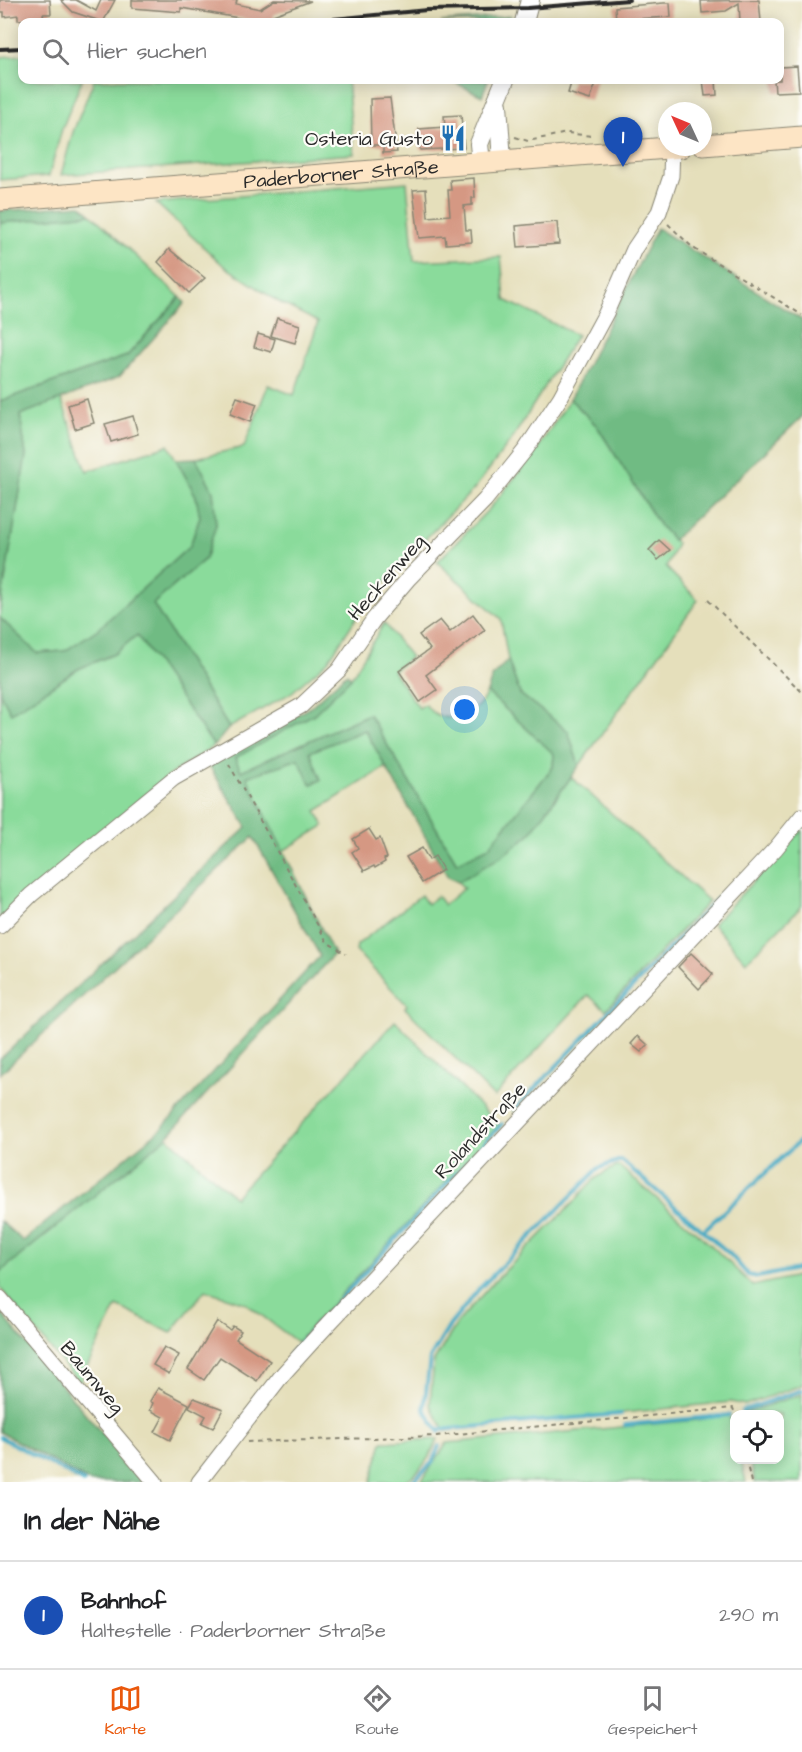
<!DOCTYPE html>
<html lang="de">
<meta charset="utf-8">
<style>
body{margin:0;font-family:"Architects Daughter",sans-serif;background:#f6f6f6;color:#202124}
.controls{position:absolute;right:18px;bottom:18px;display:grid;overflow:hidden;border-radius:12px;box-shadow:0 3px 15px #0003}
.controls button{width:54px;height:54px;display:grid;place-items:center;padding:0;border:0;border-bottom:2px solid #e0e0e0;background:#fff;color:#202124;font:30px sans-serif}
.compass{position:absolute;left:658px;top:102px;width:54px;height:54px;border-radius:50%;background:#fff;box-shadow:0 3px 15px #0003;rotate:314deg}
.you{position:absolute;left:465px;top:710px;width:21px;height:21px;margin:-15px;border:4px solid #fff;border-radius:50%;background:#1a73e8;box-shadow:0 0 0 9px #1a73e833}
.badge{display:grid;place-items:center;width:39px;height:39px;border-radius:50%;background:#ea580c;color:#fff;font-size:20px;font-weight:700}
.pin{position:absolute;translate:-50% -50px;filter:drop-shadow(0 2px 3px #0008)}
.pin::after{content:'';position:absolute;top:32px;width:21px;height:18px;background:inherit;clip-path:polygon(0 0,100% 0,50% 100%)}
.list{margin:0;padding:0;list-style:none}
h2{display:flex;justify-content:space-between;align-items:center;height:78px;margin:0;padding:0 24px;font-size:26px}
h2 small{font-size:20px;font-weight:400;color:#757577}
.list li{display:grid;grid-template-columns:39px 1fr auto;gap:18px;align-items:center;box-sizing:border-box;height:108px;padding:0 24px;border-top:2px solid #e0e0e0}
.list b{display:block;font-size:22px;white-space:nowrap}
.list p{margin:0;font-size:20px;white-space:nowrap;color:#757577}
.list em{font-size:20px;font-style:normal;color:#757577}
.icon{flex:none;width:33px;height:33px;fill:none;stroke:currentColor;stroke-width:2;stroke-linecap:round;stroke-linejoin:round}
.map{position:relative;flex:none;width:802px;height:1482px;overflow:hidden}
.search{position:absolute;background:#fff;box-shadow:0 3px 15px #0003;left:18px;right:18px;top:18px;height:66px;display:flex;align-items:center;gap:15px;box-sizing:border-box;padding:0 21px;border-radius:12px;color:#757577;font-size:22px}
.sheet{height:186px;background:#fff}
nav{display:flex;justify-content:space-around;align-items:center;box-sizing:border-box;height:84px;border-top:2px solid #e0e0e0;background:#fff;font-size:16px;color:#757577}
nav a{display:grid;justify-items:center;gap:3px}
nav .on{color:#ea580c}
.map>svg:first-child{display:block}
.green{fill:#8adb9b;stroke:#5a8363;stroke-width:1.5}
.forest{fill:#6fbb83;stroke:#4d7357;stroke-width:1.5}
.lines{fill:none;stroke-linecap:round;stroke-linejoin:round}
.stream{stroke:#45aac4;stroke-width:4}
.building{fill:#d59883}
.minor-casing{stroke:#888573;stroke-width:17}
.tertiary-casing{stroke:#888573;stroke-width:20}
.secondary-casing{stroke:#888573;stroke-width:23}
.path{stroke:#888573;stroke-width:2;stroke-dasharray:4.5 4.5;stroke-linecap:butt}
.minor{stroke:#fff;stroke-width:15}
.tertiary{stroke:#fff;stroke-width:18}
.secondary{stroke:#fde5c5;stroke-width:21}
.rail{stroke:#2b2b2b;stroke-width:4}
.labels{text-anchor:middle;stroke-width:4.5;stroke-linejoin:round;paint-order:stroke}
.poi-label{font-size:20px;fill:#2b2b2b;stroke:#fdfcf7;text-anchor:end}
.street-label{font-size:20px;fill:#2b2b2b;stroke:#fdfcf7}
</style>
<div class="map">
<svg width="802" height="1482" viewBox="0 0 802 1482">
<rect width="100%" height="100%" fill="#fdfcf7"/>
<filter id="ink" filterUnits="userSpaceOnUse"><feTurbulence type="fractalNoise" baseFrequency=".0167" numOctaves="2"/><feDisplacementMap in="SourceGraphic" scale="12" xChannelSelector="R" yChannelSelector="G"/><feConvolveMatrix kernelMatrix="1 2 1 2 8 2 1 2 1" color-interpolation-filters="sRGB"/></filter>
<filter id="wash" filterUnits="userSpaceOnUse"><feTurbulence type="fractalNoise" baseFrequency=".008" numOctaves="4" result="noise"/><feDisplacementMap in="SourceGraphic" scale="24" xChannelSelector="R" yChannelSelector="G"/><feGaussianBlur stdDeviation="1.35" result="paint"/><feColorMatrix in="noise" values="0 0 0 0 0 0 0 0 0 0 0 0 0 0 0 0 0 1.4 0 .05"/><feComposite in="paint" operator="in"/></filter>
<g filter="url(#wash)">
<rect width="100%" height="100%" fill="#e5dfbb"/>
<g class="green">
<polygon points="22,55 22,80 82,80 62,129 49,176 0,180 0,57"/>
<polygon points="94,80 347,80 354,154 61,175 73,132"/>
<polygon points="407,182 414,261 501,257 505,300 577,335 512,439 475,488 396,569 362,609 328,661 291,693 229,728 153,604 205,559 216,525 213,491 196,458 244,447 268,385 294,395 318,322 279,302 224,266 156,203"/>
<polygon points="91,214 180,297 127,356 0,401 0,223"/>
<polygon points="61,399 87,471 168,445 196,496 200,517 190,546 98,629 65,651 37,653 0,618 0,610 26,455 20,415"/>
<polygon points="570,399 597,426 660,526 677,544 666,567 698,600 579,766 568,731 520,694 508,660 501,619 437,562 491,507 534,454"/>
<path d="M384,623L411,657L393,671L419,708L425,704C442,729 477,717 487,692L554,754L553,767L489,847L457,863L369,714L241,771L234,758L314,714L351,678Z"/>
<polygon points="137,635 214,746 172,773 0,918 0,693 11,713 78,669 114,654"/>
<polygon points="365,730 386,767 316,811 324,826 283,851 246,777 298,759 311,784 321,780 309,752"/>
<polygon points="571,777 709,901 606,1010 588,995 494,1097 405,1008 407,1005 356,951 357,945 421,895 427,904 437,896 444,905 464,888 458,882 502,856 529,835"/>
<polygon points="802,830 802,906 746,962 713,924"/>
<polygon points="395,1021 499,1125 297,1342 245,1303 205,1290 171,1333 117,1306 79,1383 0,1288 0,1272 167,1137 235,1197"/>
<path d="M619,1166L712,1246L753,1286L802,1275V1385L745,1405L731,1402L445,1431L430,1405L434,1361L458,1322L490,1286L577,1199C589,1182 600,1173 619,1166Z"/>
<polygon points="802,1394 802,1482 755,1482 750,1460 780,1460 780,1414 741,1414"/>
<polygon points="729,1414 734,1435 734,1460 741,1460 746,1482 421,1482 447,1443 698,1420"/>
<path d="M438,1439C431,1455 419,1478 400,1482C391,1482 380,1482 371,1482L382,1442Z"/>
</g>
<g class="forest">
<polygon points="511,16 509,22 441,22"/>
<polygon points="450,80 488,80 482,96"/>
<polygon points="81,205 91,214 0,223 0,211"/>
<polygon points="657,228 802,320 802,417 673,540 660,526 597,426 570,399"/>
<polygon points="180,297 185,303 119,377 20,415 26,455 0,610 0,401 127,356"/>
<polygon points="196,458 213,491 216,525 205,559 153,604 229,728 214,746 137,635 114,654 78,669 11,713 0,693 0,618 37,653 65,651 98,629 190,546 200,517 196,496 176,459"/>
<polygon points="508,660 520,694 568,731 579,766 529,835 502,856 458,882 448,877 365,730 310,752 321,780 311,784 298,759 247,777 334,954 167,1137 0,1272 0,1221 23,1241 162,1128 320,956 253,837 0,1074 0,1059 247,827 208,764 309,708 347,673 351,678 314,714 235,758 241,771 369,714 457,863 489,847 553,767 554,754 487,692 492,677"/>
<polygon points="0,1312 143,1482 90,1482 0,1432"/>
</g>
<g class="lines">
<g class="stream">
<polyline points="514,1110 729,887"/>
<polyline points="704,1230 802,1139"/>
<polyline points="290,1354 502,1124"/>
<polyline points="742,1411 802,1390"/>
<polyline points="625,1425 729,1415"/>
<polyline points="438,1430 621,1414"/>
<polyline points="439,1432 424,1409 430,1358 450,1325 478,1290 599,1168 621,1160 730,1254 748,1275 758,1277 802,1268"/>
<polyline points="0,1437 84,1482"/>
<polyline points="412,1482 432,1463 439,1446"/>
</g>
</g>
<g id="blocks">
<g class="building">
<polygon points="0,0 50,0 51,14 43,14 44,18 18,20 18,15 4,17 4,12 0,12"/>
<polygon points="61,0 76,0 96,11 101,0 115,0 103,22 73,12"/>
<polygon points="132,0 237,0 236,4 260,9 274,0 311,1 273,15 273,20 256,21 181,8 181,12 132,8"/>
<polygon points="759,0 761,22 740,22 739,3 726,11 702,13 701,1"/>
<polygon points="664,3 670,3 671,17 616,20 615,7"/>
<polygon points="797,66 799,91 775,92 774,80 780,80 780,67"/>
<polygon points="572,80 597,80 590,100 568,93"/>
<polygon points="703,80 716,80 717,95 705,96"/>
<polygon points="390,98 397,152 383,153 383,145 371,145 370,99"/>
<polygon points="461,115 464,148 420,150 419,129 445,127 444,116"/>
<polygon points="474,178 475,198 472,198 472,205 464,206 466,230 471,230 472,242 446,244 445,236 419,238 413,190 426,189 428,217 450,215 448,190 451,190 450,180"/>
<polygon points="557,222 559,244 518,247 516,226"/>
<polygon points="169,249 205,278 189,293 158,262"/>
<polygon points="277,318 300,325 295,343 271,336"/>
<polygon points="258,334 275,339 271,352 254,347"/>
<polygon points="237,397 257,404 250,422 230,414"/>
<polygon points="87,399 94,423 75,429 68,405"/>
<polygon points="133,416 138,434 111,442 105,424"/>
<polygon points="659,540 670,550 658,560 649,550"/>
<polygon points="473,614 485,630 426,675 437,690 420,702 399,671 430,649 419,635 440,620 450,632"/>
<polygon points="369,829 376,840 380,838 387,858 384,859 385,862 375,868 374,866 364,871 352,852 358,848 353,839"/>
<polygon points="422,848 429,860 435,856 443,870 422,883 406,857"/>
<polygon points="691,953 713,974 699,989 678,967"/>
<polygon points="638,1036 648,1045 641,1052 631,1044"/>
<polygon points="217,1321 230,1330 233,1326 241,1331 236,1339 270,1361 257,1381 220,1357 204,1380 188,1369"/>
<polygon points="164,1347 179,1355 169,1374 153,1365"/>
<polygon points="158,1388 189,1404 170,1440 155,1432 163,1417 150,1410 153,1403 150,1401"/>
<polygon points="194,1398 223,1409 213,1428 202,1423 206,1416 189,1407"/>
</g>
</g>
</g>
<g filter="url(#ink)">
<use href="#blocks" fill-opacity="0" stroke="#888573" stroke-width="1.5"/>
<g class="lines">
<g class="minor-casing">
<g id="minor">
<polyline points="0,926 31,895 174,778 301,706 339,670 374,619 409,578 485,500 526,449 560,398 606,313 634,249 659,212 671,176 672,148"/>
<polyline points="0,1298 155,1482"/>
<polyline points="199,1482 283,1374 321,1332 776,848 802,816"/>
</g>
</g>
<g class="tertiary-casing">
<g id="tertiary">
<polyline points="524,22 530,0"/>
<polyline points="498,105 502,160"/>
<polyline points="481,163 479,144 505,80"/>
</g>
</g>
<g class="secondary-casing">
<g id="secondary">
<polyline points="703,145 802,137"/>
<path id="s1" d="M0,200L681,147"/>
</g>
</g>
<g class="path">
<polyline points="515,137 528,141 567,133 592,136"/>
<polyline points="668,224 693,248 802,315"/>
<polyline points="708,600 802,692"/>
<polyline points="229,764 327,942 346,954"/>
<polyline points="247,1442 436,1436 733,1408 735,1414"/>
<polyline points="746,1460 751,1482"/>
</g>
<use href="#minor" class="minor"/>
<use href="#tertiary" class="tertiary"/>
<use href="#secondary" class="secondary"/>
<g class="rail">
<polyline points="302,22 427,10 528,8 629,0"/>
<polyline points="0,49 22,48"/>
</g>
</g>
</g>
<defs>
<g id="restaurant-bare" transform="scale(2.07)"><path d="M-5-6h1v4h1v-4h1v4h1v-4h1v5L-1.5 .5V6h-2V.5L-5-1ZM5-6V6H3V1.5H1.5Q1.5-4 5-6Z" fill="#1f6fb2" stroke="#fdfcf7" stroke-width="2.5" paint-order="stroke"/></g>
</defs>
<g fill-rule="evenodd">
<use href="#restaurant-bare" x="453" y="138"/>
</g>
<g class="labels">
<g class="poi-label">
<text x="433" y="145">Osteria Gusto</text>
</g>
<g class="street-label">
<text dy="7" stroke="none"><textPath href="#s1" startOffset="342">Paderborner Straße</textPath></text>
<text transform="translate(386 577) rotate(-49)" y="7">Heckenweg</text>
<text transform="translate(480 1130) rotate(-47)" y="7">Rolandstraße</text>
<text transform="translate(93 1377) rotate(50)" y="7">Baumweg</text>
</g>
</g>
</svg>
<div class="controls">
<button><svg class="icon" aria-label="locate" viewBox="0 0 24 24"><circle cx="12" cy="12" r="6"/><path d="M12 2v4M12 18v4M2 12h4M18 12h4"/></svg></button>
</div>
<svg class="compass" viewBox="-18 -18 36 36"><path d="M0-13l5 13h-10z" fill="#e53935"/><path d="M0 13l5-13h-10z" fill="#757577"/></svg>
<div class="you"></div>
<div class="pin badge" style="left:623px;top:167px;background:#1a4fb4">1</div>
<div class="search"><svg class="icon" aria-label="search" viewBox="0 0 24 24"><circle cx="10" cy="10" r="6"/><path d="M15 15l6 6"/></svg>Hier suchen</div>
</div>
<section class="sheet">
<h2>In der Nähe<small></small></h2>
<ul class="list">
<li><span class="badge" style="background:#1a4fb4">1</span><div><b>Bahnhof</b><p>Haltestelle · Paderborner Straße</p></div><em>290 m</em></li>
</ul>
</section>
<nav>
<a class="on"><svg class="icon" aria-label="map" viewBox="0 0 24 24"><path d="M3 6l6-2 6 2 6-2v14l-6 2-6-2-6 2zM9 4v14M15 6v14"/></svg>Karte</a>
<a><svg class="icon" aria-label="directions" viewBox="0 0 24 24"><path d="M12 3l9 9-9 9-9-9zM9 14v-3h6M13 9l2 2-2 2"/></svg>Route</a>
<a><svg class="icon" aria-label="saved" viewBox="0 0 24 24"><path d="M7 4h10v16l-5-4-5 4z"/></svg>Gespeichert</a>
</nav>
